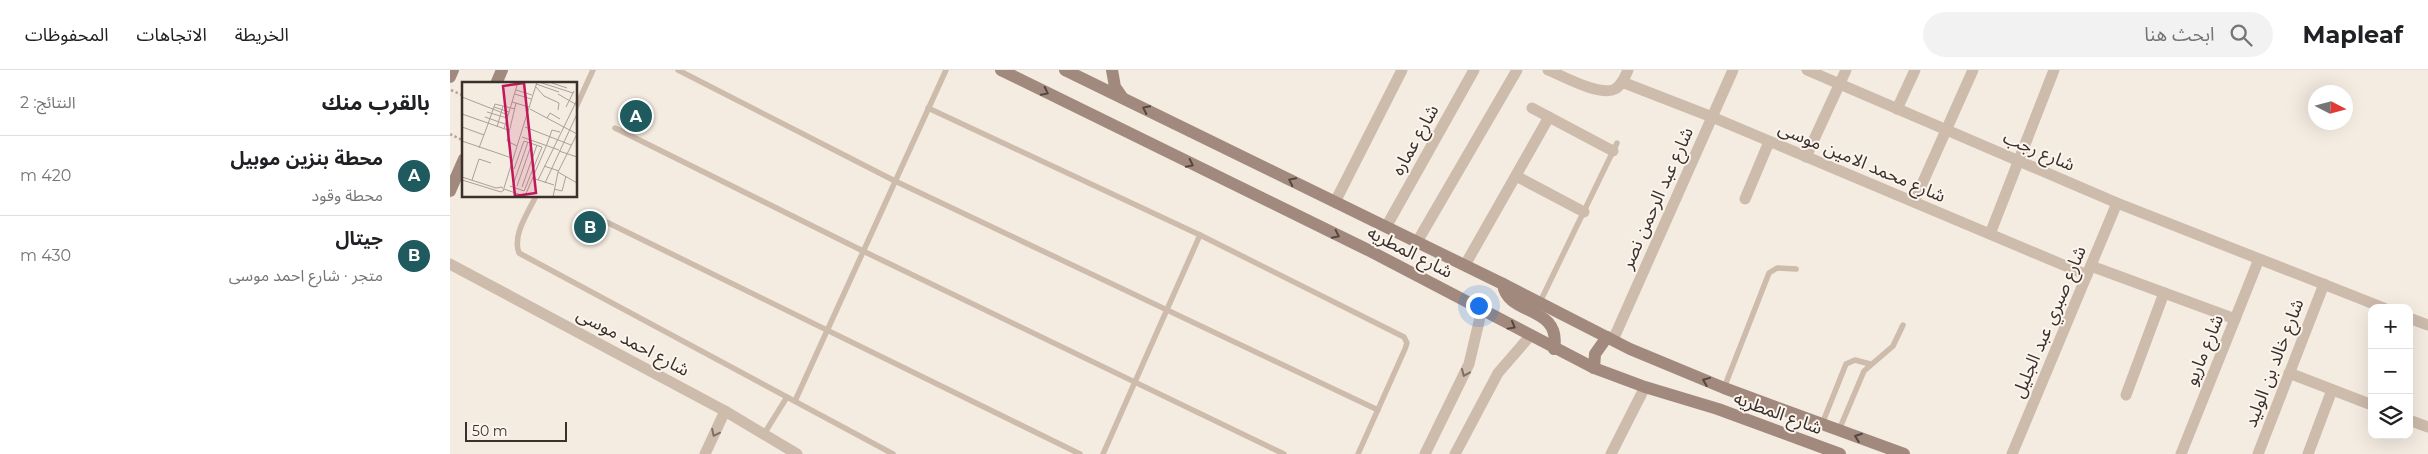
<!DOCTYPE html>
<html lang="ar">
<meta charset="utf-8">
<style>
body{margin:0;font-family:Montserrat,"Noto Sans Arabic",sans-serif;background:#f2f2f2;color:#202124;direction:rtl}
.controls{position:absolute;right:15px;bottom:15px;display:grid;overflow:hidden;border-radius:10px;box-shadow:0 5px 20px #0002}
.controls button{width:45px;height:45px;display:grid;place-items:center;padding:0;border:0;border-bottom:1px solid #e0e0e0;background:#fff;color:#202124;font:25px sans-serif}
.compass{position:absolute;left:1858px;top:15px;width:45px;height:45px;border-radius:50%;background:#fff;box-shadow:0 5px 20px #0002;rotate:96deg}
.scale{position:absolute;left:15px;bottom:12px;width:102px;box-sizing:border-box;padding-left:5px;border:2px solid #3b302b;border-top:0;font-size:14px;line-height:18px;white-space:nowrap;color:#3b302b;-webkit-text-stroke:4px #fbf5ee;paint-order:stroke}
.you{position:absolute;left:1028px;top:235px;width:18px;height:18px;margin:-12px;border:4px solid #fff;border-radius:50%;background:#1a73e8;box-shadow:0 0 0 8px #1a73e833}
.badge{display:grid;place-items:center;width:32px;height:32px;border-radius:50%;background:#1f5a5e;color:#fff;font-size:16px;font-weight:700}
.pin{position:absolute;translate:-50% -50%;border:2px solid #fff;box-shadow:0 1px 5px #0006}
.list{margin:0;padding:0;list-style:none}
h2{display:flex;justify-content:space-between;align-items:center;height:65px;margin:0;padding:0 20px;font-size:21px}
h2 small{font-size:16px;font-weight:400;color:#757577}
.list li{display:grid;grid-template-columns:32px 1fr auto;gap:15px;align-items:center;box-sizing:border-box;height:80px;padding:0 20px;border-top:1px solid #e0e0e0}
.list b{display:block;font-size:19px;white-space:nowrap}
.list p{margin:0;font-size:16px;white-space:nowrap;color:#757577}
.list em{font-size:16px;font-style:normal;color:#757577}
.icon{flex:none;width:28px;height:28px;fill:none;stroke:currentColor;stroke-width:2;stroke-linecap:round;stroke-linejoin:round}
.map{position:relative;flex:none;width:1978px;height:384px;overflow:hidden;direction:ltr}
header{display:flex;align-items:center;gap:30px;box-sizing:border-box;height:70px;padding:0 25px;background:#fff;border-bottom:1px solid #e0e0e0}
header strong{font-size:24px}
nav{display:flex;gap:28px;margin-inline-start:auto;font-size:18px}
.search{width:350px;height:45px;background:#f2f2f2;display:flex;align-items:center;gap:12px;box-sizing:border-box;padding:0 18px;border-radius:28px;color:#757577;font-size:19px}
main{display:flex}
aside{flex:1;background:#fff}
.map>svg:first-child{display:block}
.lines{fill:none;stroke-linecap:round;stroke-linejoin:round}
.path{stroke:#b9a596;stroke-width:2.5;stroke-dasharray:2.5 2.5;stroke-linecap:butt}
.lane{stroke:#cdbbac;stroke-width:5.5}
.street{stroke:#cdbbac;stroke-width:11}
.secondary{stroke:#a18a7d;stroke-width:12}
.oneway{stroke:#544640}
.oneway2{stroke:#7d6f65}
.labels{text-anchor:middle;stroke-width:4;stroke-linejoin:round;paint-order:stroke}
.street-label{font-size:18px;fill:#3b302b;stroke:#fbf5ee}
.inset-road{fill:none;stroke:#aaa098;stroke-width:1}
.view{fill:#c2185b;fill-opacity:0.15;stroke:#c2185b;stroke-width:2.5}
.inset-edge{fill:none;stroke:#3b302b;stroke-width:2.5}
</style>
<header>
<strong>Mapleaf</strong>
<div class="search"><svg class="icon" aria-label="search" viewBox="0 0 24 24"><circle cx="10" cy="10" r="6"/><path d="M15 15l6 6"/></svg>ابحث هنا</div>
<nav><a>الخريطة</a><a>الاتجاهات</a><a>المحفوظات</a></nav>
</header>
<main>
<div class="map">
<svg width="1978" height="384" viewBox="0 0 1978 384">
<rect width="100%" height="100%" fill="#f4ebe1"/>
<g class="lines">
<g class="path">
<polyline points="1,20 14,26"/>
<polyline points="0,64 14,71"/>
</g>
<g class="lane">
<polyline points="228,0 445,111 928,340"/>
<polyline points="126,37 143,0"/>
<polyline points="478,38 750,165 954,267 957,273 955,279 908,384"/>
<polyline points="165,58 413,181 834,384"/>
<path d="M86,126C78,143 62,165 69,183L443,384"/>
<polyline points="138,143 630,384"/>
<polyline points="1090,232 1167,73"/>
<polyline points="1274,318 1319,203 1327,198 1346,199"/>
<polyline points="345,331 496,0"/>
<polyline points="1372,354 1396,294 1405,290 1420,294"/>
<polyline points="1389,360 1414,301 1443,276 1453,255"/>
<polyline points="314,364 337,327"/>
<polyline points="653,384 750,165"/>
</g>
<g class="street">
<path d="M1098,0C1113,6 1150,27 1165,19C1172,15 1175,7 1178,0"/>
<polyline points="1357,0 1667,133 1934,238"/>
<polyline points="1172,12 1262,47 1637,205"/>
<polyline points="1082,38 1163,81"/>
<polyline points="1447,39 1465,0"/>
<polyline points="1356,87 1396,0"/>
<polyline points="1066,106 1134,142"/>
<polyline points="1295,129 1319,72"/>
<polyline points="885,132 952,0"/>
<polyline points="1464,132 1523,0"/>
<polyline points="936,157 1024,0"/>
<polyline points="1540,164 1604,0"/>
<polyline points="967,172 1067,0"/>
<polyline points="0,194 275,341 347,384"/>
<polyline points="1015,195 1099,47"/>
<polyline points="1641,196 1785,249"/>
<polyline points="1959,248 1978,255"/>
<polyline points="1163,270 1283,0"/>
<polyline points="1839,303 1922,335"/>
<polyline points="1676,325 1714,223"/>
<polyline points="1959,350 1978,357"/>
<polyline points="255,384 275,341"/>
<polyline points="975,384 1019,294 1032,239"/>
<polyline points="1005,384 1048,303 1080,266"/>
<polyline points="1161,384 1195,317"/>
<polyline points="1562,384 1667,133"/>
<polyline points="1731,384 1809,189"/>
<polyline points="1808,384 1874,214"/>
<polyline points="1858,384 1882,320"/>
</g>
<g class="secondary">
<polyline points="551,0 918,180 1144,298 1195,317 1268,339 1390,384"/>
<polyline points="615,0 1053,214 1180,279 1274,318 1454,384"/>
<polyline points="662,0 665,17 672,27"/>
<polyline points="0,7 3,0"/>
<polyline points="46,14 52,0"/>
<polyline points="0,121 14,89"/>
<path d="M1053,214C1057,247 1112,234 1104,279"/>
<polyline points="1144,298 1145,284 1157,267"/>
</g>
</g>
<defs><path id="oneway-chevron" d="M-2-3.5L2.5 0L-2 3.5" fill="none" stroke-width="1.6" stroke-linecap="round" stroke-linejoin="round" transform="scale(1.25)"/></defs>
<g class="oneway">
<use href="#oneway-chevron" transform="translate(595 22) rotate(26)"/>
<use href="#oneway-chevron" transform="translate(696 39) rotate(-154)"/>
<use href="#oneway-chevron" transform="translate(740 94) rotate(26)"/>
<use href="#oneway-chevron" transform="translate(842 111) rotate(-154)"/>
<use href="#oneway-chevron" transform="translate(886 165) rotate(26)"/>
<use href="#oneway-chevron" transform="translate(1062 256) rotate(29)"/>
<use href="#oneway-chevron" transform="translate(1256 311) rotate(-158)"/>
<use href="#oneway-chevron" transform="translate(1408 367) rotate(-160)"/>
</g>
<g class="oneway2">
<use href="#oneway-chevron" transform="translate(1015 303) rotate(113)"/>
<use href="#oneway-chevron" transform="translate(265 363) rotate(116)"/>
</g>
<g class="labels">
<g class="street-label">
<text transform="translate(965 70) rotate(-61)" y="6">شارع عماره</text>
<text transform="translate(1589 81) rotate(23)" y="6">شارع رجب</text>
<text transform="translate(1412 92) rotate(23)" y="6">شارع محمد الامين موسى</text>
<text transform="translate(1207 128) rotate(-66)" y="6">شارع عبد الرحمن نصر</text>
<text transform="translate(960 182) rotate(27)" y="6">شارع المطريه</text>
<text transform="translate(1599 252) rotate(-67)" y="6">شارع صبري عبد الجليل</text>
<text transform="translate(183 272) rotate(28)" y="6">شارع احمد موسى</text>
<text transform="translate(1754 280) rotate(-68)" y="6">شارع ماريو</text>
<text transform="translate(1824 293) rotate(-69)" y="6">شارع خالد بن الوليد</text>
<text transform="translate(1328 343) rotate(20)" y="6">شارع المطريه</text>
</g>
</g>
<g transform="translate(12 12)">
<rect width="115" height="115" fill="#f4ebe1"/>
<path class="inset-road" d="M77,0L111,11M87,0L105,6M74,2L97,10M74,5L82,14L97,21L96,28M54,8L70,13M53,12L69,17M96,12L115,23M0,15L46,33M50,20L67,25M54,21L45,59L55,64M32,25L47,30M104,25L112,9M68,27L115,52M25,30L45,36M0,32L46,48M23,35L43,42M85,36L88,31L98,37M26,42L33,22L53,27M0,45L22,53M35,45L41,24M63,45L109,63M42,47L56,0M60,55L97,68M0,59L50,76M85,62L90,48L98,50M17,66L26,42M97,69L115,75M82,84L97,89M96,90L115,101M0,95L34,106L40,105L42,108L39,110L0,98M70,96L92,103M10,98L17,77L29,81M76,98L115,18M83,101L115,32M51,103L66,60M48,104L62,109L80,65L62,59L52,87M55,104L70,61M60,105L75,63M42,106L75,0M42,107L65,115M92,107L100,109L104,94M63,114L85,62M91,115L96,90L115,52"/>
<path class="view" d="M62,1L74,111L53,114L41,4Z"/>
<rect width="115" height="115" class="inset-edge"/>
</g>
</svg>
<div class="controls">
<button>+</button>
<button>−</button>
<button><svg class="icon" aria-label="layers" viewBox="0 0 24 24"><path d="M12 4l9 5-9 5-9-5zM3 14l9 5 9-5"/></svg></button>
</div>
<svg class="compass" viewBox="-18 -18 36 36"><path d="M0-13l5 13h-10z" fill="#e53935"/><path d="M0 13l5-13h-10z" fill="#757577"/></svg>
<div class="scale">50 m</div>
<div class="you"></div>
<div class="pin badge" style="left:186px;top:46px">A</div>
<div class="pin badge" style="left:140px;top:157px">B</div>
</div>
<aside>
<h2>بالقرب منك<small>النتائج: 2</small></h2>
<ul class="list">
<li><span class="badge">A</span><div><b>محطة بنزين موبيل</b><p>محطة وقود</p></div><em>420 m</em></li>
<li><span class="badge">B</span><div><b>جيتال</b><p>متجر · شارع احمد موسى</p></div><em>430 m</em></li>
</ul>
</aside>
</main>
